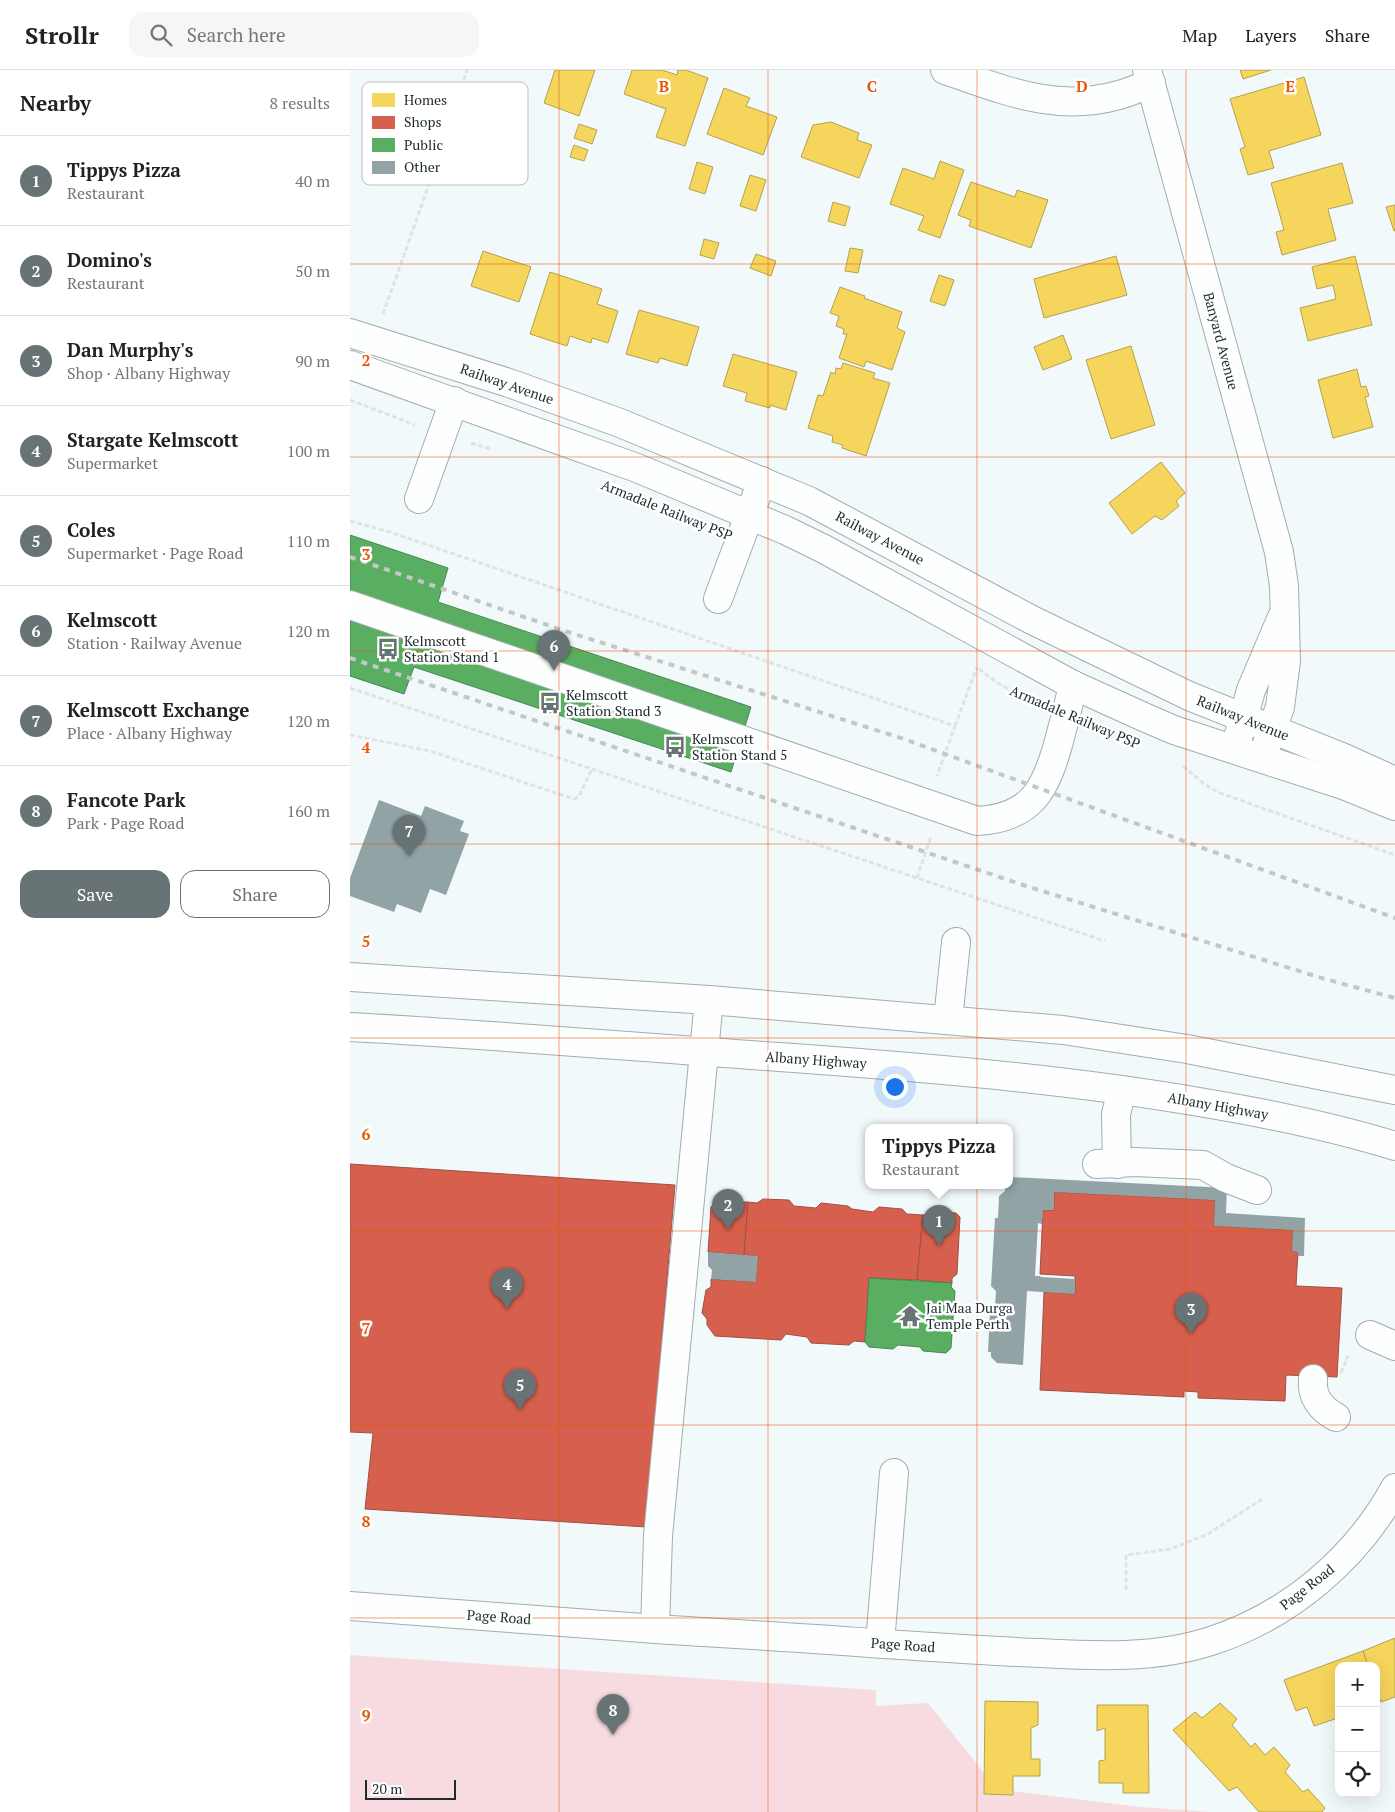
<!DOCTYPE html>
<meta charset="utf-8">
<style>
body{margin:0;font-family:"PT Serif",serif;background:#f6f6f6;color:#222}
.controls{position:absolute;right:15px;bottom:15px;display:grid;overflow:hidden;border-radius:10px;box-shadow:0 5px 20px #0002}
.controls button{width:45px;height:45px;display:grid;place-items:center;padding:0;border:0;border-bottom:1px solid #e0e0e0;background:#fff;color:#222;font:25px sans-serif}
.scale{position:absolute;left:15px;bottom:12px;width:91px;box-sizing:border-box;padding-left:5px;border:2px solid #1e2b2e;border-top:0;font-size:14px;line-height:18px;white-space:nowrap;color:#1e2b2e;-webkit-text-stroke:4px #fff;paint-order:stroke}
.you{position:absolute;left:544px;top:1016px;width:18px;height:18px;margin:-12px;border:4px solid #fff;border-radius:50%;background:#1a73e8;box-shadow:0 0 0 8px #1a73e833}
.badge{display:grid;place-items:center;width:32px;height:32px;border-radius:50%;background:#687376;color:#fff;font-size:16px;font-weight:700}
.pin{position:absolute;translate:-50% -41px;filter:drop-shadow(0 1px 2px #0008)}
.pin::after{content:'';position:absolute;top:26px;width:18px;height:15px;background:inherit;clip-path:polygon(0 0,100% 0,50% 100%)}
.popup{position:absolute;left:515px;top:1054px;width:148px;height:65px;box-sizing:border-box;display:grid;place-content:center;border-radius:10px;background:#fff;filter:drop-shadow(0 1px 4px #0005);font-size:16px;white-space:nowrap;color:#767676}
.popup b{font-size:19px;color:#222}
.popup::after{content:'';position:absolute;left:50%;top:100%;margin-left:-10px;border:10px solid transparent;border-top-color:#fff}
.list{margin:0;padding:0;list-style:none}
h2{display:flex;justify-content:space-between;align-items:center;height:65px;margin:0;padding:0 20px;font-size:21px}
h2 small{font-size:16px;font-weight:400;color:#767676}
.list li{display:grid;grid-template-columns:32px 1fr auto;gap:15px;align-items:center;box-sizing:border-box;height:90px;padding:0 20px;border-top:1px solid #e0e0e0}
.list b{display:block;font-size:19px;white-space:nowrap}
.list p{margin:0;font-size:16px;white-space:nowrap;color:#767676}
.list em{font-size:16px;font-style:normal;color:#767676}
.actions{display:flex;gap:10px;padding:15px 20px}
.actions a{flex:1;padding:11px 0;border:1px solid #687376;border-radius:15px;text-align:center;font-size:18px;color:#687376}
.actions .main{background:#687376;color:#fff}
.icon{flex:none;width:28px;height:28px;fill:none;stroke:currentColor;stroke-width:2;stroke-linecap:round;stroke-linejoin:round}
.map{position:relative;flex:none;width:1045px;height:1742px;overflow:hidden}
header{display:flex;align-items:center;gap:30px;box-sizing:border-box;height:70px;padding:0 25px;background:#fff;border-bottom:1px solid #e0e0e0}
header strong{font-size:24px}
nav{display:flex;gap:28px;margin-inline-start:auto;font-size:18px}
.search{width:350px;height:45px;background:#f6f6f6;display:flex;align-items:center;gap:12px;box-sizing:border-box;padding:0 18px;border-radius:15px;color:#767676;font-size:19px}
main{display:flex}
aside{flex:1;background:#fff}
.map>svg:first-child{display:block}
.green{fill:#f7dbe0}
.homes{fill:#f6d55c;stroke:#b5a24e}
.shops{fill:#d6604d;stroke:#9f5044}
.public{fill:#5aae61;stroke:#488752}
.building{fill:#92a3a6}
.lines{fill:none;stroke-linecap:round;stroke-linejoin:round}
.minor-casing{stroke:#a3acaf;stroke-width:30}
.major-casing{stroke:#a3acaf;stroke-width:30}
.highway-casing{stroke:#a3acaf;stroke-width:30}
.path{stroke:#e0e3e3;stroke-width:3;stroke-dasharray:5 2.5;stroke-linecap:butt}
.minor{stroke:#fdfefe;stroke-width:28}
.major{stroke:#fdfefe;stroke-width:28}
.highway{stroke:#fdfefe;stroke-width:28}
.rail{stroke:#c4c7c8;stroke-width:4;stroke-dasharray:6 6;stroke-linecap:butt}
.grid{fill:none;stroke:#e8590c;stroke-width:1;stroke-opacity:0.55}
.labels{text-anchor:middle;stroke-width:5;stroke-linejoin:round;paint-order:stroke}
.street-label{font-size:14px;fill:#1e2b2e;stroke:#fff}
.poi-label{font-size:14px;fill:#1e2b2e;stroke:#fff;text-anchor:start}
.key{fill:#fff;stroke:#bcbfc0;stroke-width:1}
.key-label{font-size:14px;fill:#1e2b2e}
.grid-label{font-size:16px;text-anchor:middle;font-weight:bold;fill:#e8590c;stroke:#fff;stroke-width:5;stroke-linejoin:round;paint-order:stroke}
</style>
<header>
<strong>Strollr</strong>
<div class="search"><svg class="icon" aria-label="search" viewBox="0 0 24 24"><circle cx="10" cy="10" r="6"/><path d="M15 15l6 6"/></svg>Search here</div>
<nav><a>Map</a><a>Layers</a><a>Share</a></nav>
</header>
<main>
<aside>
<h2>Nearby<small>8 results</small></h2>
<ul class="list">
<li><span class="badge">1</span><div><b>Tippys Pizza</b><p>Restaurant</p></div><em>40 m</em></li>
<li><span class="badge">2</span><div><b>Domino's</b><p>Restaurant</p></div><em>50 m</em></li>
<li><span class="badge">3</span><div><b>Dan Murphy's</b><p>Shop · Albany Highway</p></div><em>90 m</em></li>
<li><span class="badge">4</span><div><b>Stargate Kelmscott</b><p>Supermarket</p></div><em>100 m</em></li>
<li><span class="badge">5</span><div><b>Coles</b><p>Supermarket · Page Road</p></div><em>110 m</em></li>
<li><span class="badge">6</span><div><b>Kelmscott</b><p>Station · Railway Avenue</p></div><em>120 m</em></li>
<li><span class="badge">7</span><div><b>Kelmscott Exchange</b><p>Place · Albany Highway</p></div><em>120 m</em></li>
<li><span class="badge">8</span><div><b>Fancote Park</b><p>Park · Page Road</p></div><em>160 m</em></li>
</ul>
<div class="actions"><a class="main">Save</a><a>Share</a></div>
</aside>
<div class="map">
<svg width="1045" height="1742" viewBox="0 0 1045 1742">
<rect width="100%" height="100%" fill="#f2f9fb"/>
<polygon class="green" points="0,1585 526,1620 526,1636 578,1633 647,1719 790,1737 860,1742 0,1742"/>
<g class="homes">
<polygon points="205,0 245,0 229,46 194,33"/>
<polygon points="282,0 312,0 327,5 328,0 336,0 358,8 335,76 306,67 316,39 274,24"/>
<polygon points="890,0 921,0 893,9"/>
<polygon points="954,7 971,65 919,81 924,98 898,105 890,79 895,77 880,29"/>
<polygon points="374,18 400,28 396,36 427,47 413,85 357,64"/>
<polygon points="481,52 509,63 507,70 522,75 509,108 451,87 463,55"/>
<polygon points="26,54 44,60 36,83 18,77"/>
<polygon points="229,54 247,60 242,74 224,68"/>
<polygon points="224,75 238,80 234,91 220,87"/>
<polygon points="590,91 614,100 590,168 568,160 574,146 540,134 553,98 584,109"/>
<polygon points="347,92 363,97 355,124 339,119"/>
<polygon points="992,93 1003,133 978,139 986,170 932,185 926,162 934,160 921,113"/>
<polygon points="400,105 416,110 406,141 390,136"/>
<polygon points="621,112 665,127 667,120 698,130 681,178 619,156 621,150 608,145"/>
<polygon points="483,132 500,137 495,156 478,151"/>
<polygon points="1045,135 1045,161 1044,161 1036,137"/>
<polygon points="354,169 369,173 364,189 350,185"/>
<polygon points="500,178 513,180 508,203 495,201"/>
<polygon points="133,181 181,197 169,232 121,216"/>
<polygon points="406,184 426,191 421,206 400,198"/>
<polygon points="766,186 777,225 694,248 684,209"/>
<polygon points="1005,186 1022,255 958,271 950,238 986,229 983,215 967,219 962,197"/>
<polygon points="200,202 252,219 247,234 268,241 258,273 242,268 241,273 220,266 217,276 180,264"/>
<polygon points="589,205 604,210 595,236 580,231"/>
<polygon points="490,217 515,226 514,228 552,242 547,258 555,262 542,300 516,291 514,297 489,288 497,264 493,264 494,259 486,256 489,246 480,243"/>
<polygon points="289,240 349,257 337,296 310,288 308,293 276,284"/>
<polygon points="713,265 722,289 693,300 684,277"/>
<polygon points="781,276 805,355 761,369 736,290"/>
<polygon points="383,284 447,302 436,340 420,335 420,338 395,331 397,323 373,316"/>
<polygon points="493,293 525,303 523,308 540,313 516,386 492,378 493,375 482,372 483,366 458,358 468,325 473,326 481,302 485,304 486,298 491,299"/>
<polygon points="1007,299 1011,317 1016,316 1019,326 1015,327 1023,357 983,368 968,310"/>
<polygon points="811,392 835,423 826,431 829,436 812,450 805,446 782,464 759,433"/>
<polygon points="1045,1568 1045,1627 1031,1632 1026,1618 1026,1596 1018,1596 1013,1581"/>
<polygon points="1013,1581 1018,1596 989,1596 989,1638 985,1640 988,1648 964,1656 957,1637 946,1641 934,1610"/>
<polygon points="635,1631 688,1632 688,1655 681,1658 681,1689 690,1689 690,1706 663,1706 663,1725 634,1724"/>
<polygon points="870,1633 887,1649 882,1655 901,1677 905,1673 915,1685 924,1677 940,1695 935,1702 953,1722 958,1719 975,1738 972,1742 909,1742 887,1717 879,1721 823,1660 845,1642 852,1648"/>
<polygon points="747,1635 798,1635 799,1723 773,1723 773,1713 749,1713 749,1691 755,1690 755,1658 747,1661"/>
</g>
<g class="shops">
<polygon points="0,1094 325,1115 296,1457 15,1439 23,1363 0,1362"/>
<polygon points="704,1122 865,1130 864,1156 943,1160 942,1181 948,1182 946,1216 992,1218 987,1307 936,1305 935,1331 848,1328 848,1322 834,1321 834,1327 690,1320 694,1222 725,1224 725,1206 690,1204 693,1140 704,1140"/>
<polygon points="373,1127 382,1127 387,1132 398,1132 394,1185 358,1182 361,1137"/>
<polygon points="413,1129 439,1130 444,1136 466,1138 471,1133 498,1136 502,1139 523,1142 529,1137 552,1139 557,1144 573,1145 567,1210 519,1208 515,1272 504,1271 499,1275 461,1273 457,1267 436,1264 431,1270 365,1266 357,1255 357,1249 352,1243 356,1220 361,1217 361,1209 406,1212 408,1186 394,1185 398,1132 407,1133"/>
<polygon points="583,1141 606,1143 610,1147 607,1204 602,1208 602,1213 567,1210 573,1145 578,1145"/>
</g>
<g class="public">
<polygon points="0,465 98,498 88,532 401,637 381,702 64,597 54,624 0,606"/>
<polygon points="519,1208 602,1213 601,1217 605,1221 601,1278 596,1283 573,1281 570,1277 548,1275 543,1279 519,1277 515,1272"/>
</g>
<g class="building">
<polygon points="29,730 71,746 75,736 114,751 110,761 119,764 96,825 80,819 71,843 47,834 44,842 0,826 0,808"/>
<polygon points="659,1107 877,1118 876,1143 955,1148 954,1186 948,1186 948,1182 942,1181 943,1160 864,1156 865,1130 704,1122 704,1140 693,1140 692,1154 688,1153 685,1206 690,1206 691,1207 725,1209 725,1224 677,1221 673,1295 647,1293 641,1287 641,1282 638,1282 640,1241 645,1237 646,1221 641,1216 645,1148 648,1148 649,1126 655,1121 655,1115 659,1115"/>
<polygon points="358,1182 408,1186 406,1212 361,1209 362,1200 358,1196"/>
</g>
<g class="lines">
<g class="minor-casing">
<g id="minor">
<path d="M595,0C655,20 704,43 769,25C780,22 791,17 801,13"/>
<polyline points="797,0 929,482 934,516 936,591 930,637 912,688"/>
<polyline points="69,429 104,331"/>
<polyline points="368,529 412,411"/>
<path d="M0,535L627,751C682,748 696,719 709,671C714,652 719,634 723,615"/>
<polyline points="885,679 901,620 932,547"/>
<polyline points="598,950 606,872"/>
<polyline points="747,1094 785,1092 853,1095 876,1108 907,1120"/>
<polyline points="767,1094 766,1044 772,1020"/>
<polyline points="1020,1265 1045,1276"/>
<path d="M963,1309C961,1327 971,1339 986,1347"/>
<path d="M0,1536C102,1543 204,1552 306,1559C382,1564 458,1568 534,1574C586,1577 638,1581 690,1583C746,1586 806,1589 861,1571C939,1546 1006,1489 1045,1418"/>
<polyline points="305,1559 308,1466 354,982"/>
<polyline points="530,1573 544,1403"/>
</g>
</g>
<g class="major-casing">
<g id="major">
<polyline points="0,263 159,313 270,353 459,431 682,550 839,626 994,688 1045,711"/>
<polyline points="0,295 287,398 435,460 472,478 723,615 796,648 824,660 996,716 1045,736"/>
</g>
</g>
<g class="highway-casing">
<g id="highway">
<polyline points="0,907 359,930 713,960 837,979 1045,1020"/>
<path d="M0,957C148,965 296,978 444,988C579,998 715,1009 849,1032C915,1043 981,1056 1045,1076"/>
<polyline points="354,982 359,930"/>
</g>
</g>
<g class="path">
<polyline points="33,244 93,75 117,0"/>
<polyline points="0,330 65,355"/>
<polyline points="121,373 141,379"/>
<polyline points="0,451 40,462 605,656 587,706"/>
<path d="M629,599C646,613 665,624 686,631"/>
<polyline points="0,618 755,871"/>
<polyline points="605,656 627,597"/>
<polyline points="0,665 80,681 224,729 229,726 242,699"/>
<polyline points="833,696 853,713 867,722 1045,785"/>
<polyline points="567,808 581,766"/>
<polyline points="991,1303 998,1286"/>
<polyline points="776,1520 776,1485 820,1479 856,1465 914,1428"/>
</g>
<use href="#minor" class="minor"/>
<use href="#major" class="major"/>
<use href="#highway" class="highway"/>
<g class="rail">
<polyline points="0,487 212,560 554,669 1045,848"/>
<polyline points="0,588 676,816 975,909 1045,928"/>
</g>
</g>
<path class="grid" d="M209,0V1742M418,0V1742M627,0V1742M836,0V1742M0,194H1045M0,387H1045M0,581H1045M0,774H1045M0,968H1045M0,1161H1045M0,1355H1045M0,1548H1045"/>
<defs>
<g id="bus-bare" transform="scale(1.725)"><path d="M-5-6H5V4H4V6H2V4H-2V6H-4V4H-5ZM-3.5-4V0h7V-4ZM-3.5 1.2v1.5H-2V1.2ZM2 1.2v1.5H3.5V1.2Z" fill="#687376" stroke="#fff" stroke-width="2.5" paint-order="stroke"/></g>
<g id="temple-bare" transform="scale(1.725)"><path d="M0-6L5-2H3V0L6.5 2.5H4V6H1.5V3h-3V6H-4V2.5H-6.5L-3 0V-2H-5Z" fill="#687376" stroke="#fff" stroke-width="2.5" paint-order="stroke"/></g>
</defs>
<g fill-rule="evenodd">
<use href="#bus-bare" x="38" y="579"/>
<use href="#bus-bare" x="200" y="633"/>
<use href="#bus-bare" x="325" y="677"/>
<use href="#temple-bare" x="560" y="1246"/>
</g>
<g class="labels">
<g class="street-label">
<text transform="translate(871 271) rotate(75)" y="5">Banyard Avenue</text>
<text transform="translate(157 314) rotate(19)" y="5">Railway Avenue</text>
<text transform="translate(317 440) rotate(22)" y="5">Armadale Railway PSP</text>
<text transform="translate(530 468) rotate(28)" y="5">Railway Avenue</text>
<text transform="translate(725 647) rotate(23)" y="5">Armadale Railway PSP</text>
<text transform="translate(893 648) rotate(22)" y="5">Railway Avenue</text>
<text transform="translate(466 990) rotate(4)" y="5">Albany Highway</text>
<text transform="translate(868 1036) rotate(10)" y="5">Albany Highway</text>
<text transform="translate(957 1517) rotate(-38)" y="5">Page Road</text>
<text transform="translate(149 1547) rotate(4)" y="5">Page Road</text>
<text transform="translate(553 1575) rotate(4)" y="5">Page Road</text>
</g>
<g class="poi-label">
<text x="54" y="576">Kelmscott<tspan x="54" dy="16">Station Stand 1</tspan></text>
<text x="216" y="630">Kelmscott<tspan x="216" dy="16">Station Stand 3</tspan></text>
<text x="342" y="674">Kelmscott<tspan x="342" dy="16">Station Stand 5</tspan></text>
<text x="576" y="1243">Jai Maa Durga<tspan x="576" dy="16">Temple Perth</tspan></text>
</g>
</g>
<rect x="12" y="12" width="166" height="103" rx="8" class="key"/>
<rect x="22" y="23" width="23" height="14" fill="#f6d55c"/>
<rect x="22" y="46" width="23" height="13" fill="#d6604d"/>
<rect x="22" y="68" width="23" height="14" fill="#5aae61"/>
<rect x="22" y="91" width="23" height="13" fill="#92a3a6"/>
<g class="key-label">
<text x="54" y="35">Homes</text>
<text x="54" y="57">Shops</text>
<text x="54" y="80">Public</text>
<text x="54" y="102">Other</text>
</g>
<g class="grid-label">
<text x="314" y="22">B</text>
<text x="522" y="22">C</text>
<text x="732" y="22">D</text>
<text x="940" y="22">E</text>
<text x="16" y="296">2</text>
<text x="16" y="490">3</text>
<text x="16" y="683">4</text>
<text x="16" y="877">5</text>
<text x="16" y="1070">6</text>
<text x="16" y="1264">7</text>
<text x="16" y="1457">8</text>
<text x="16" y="1651">9</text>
</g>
</svg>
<div class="controls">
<button>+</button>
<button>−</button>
<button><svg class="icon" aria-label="locate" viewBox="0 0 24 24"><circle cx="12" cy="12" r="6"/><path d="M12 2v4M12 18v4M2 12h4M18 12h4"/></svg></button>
</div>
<div class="scale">20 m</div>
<div class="you"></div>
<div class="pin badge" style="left:589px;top:1176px">1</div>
<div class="popup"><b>Tippys Pizza</b>Restaurant</div>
<div class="pin badge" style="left:378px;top:1160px">2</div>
<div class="pin badge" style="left:841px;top:1264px">3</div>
<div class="pin badge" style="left:157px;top:1239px">4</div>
<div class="pin badge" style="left:170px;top:1340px">5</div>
<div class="pin badge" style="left:204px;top:601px">6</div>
<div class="pin badge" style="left:59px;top:786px">7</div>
<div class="pin badge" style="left:263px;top:1665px">8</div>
</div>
</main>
